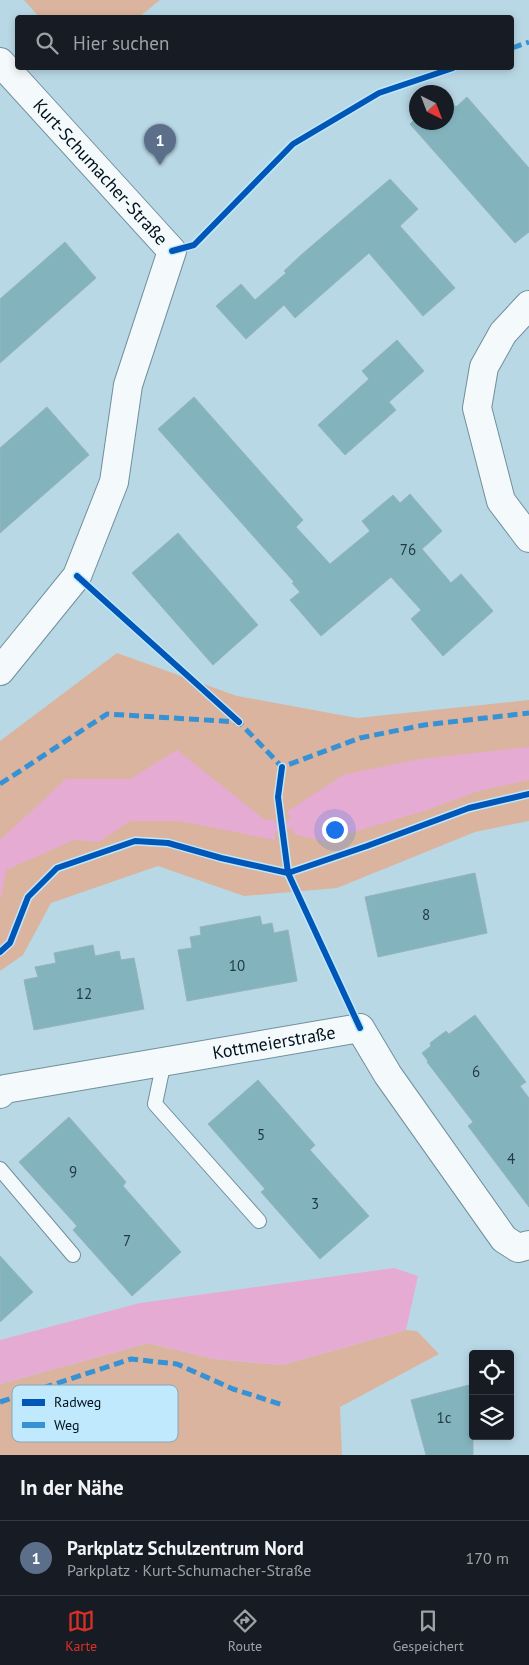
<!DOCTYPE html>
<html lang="de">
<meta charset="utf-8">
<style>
body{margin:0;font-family:"PT Sans",sans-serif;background:#20242c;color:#f1f3f6}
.controls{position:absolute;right:15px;bottom:15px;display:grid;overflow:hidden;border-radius:5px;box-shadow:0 2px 8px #0003}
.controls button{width:45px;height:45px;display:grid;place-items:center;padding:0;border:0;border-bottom:1px solid #363941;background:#171b24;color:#f1f3f6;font:25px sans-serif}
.compass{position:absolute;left:409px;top:85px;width:45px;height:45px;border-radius:50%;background:#171b24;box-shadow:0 2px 8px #0003;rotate:138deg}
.you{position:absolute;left:334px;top:829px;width:18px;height:18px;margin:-12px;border:4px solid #fff;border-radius:50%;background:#1a73e8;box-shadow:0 0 0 8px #1a73e833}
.badge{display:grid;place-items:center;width:32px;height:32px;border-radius:50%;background:#d93025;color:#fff;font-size:16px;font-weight:700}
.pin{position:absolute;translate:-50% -41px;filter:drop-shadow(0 1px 2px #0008)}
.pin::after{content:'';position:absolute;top:26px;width:18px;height:15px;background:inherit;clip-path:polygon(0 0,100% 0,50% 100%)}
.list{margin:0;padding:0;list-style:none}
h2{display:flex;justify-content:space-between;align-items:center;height:65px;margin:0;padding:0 20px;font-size:21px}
h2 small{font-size:16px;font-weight:400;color:#9ea1a6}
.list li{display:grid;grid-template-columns:32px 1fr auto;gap:15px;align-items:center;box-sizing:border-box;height:75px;padding:0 20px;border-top:1px solid #363941}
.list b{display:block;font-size:19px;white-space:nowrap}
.list p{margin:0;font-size:16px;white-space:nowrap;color:#9ea1a6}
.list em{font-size:16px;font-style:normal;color:#9ea1a6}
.icon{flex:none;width:28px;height:28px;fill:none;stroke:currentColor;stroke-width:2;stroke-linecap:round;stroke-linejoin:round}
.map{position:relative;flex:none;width:529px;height:1455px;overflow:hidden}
.search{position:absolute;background:#171b24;box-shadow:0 2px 8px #0003;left:15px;right:15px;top:15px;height:55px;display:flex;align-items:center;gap:12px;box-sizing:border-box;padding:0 18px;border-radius:5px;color:#9ea1a6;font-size:19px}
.sheet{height:140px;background:#171b24}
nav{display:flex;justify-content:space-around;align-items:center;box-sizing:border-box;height:70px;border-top:1px solid #363941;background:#171b24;font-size:14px;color:#9ea1a6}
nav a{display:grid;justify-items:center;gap:2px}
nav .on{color:#d93025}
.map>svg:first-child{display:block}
.green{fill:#dab49e}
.water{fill:#e6abd2}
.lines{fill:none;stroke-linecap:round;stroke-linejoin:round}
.stream{stroke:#e6abd2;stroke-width:8}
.building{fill:#83b4be;stroke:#95b3bc}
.lane-casing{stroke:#728f9b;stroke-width:16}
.street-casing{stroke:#728f9b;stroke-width:30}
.lane{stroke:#f4f9fb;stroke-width:14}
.street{stroke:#f4f9fb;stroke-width:28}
.quiet{stroke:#3692d4;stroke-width:5;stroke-dasharray:10 5;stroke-linecap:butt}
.cycleway-casing{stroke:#c0e9fd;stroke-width:9}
.cycleway{stroke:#0057b8;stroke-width:6}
.labels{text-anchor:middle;stroke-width:4.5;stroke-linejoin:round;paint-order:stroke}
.number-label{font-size:15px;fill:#213a44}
.street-label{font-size:18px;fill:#00121b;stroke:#c0e9fd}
.key{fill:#c0e9fd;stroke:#86a8b9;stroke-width:1}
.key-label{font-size:14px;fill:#00121b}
</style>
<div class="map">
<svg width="529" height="1455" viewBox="0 0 529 1455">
<rect width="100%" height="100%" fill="#b9d8e6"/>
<g class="green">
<polygon points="24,0 160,0 139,17 40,18"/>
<polygon points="117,653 237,696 357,718 529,700 529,821 475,832 337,888 244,896 158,866 51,903 23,955 0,971 0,741"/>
<polygon points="406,1330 417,1331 439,1354 340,1407 342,1455 0,1455 0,1384 148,1343 215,1359 282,1365"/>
</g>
<g class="water">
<polygon points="529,747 529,780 479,791 424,811 324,841 294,834 288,811 343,775 420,759"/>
<polygon points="177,750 265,820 274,819 275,840 179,821 130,821 99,842 74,840 6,870 0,902 0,840 66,779 130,779"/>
<polygon points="394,1268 418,1276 406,1330 282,1365 215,1359 148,1343 0,1384 0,1340 140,1303"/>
</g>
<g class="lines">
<polyline class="stream" points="265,828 273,828 300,822"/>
</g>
<g class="building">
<polygon points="446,96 456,107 467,97 529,168 529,232 515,243 410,124 416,118 416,122 446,122"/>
<polygon points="390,179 418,209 400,226 455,288 423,316 369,253 295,318 284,305 246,339 216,306 241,284 255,300 286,273 284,271 301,255"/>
<polygon points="65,242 96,278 0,363 0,299"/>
<polygon points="397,340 424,371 389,402 396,410 345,455 318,425 369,379 362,371"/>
<polygon points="194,397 303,520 296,527 330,564 370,531 362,521 393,495 400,503 410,494 442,531 422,549 451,583 461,574 493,611 443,656 411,619 421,610 391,577 321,636 290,600 300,592 292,583 294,582 158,429"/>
<polygon points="47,407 89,455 0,533 0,448"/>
<polygon points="178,533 258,625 213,665 132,573"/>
<polygon points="475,873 487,933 378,957 365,897"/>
<polygon points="260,916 262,925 272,923 274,933 288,930 297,981 187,1001 178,950 192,948 190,937 201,935 200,927"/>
<polygon points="93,945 95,956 119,951 121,960 134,958 144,1009 34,1030 24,980 38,977 35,967 56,963 54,953"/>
<polygon points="475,1015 526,1082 520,1086 529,1098 529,1207 468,1126 473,1122 427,1062 428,1061 422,1053 431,1046 430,1043 446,1031 449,1034"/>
<polygon points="258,1080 315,1145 310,1150 369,1216 320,1259 261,1192 265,1189 208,1124"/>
<polygon points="69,1117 126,1182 123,1186 181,1252 132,1296 73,1230 77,1226 19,1162"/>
<polygon points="0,1256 33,1292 0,1322"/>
<polygon points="473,1384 473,1455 426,1455 411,1400"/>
</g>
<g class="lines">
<g class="lane-casing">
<g id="lane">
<polyline points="164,1061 155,1104 259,1221"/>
<polyline points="0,1169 73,1255"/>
</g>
</g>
<g class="street-casing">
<g id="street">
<path id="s1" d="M0,62L172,251L128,385L114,482L77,576L0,671"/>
<polyline points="529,305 503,333 484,367 477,408 501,501 529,538"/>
<path id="s2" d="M0,1094L5,1089L360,1028L388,1075L504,1239L518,1248L529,1245"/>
</g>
</g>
<use href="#lane" class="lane"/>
<use href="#street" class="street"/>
<g class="quiet">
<polyline points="512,48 529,42"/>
<polyline points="0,784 107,714 239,722 282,767 360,738 424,725 529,713"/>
<polyline points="0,1402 131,1359 177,1364 233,1389 283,1405"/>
</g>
<g class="cycleway-casing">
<g id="cycleway">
<polyline points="172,251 194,245 293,144 379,93 453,68"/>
<polyline points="77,576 239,722"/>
<polyline points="282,767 278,797 288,873 360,1028"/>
<polyline points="0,952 10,943 28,897 57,868 135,841 168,843 221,858 288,873 367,846 469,808 529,794"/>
</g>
</g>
<use href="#cycleway" class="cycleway"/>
</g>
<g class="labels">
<g class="number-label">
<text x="408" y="555">76</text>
<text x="426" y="920">8</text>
<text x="237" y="971">10</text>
<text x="84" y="999">12</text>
<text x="476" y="1077">6</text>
<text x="261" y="1140">5</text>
<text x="511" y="1164">4</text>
<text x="73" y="1177">9</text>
<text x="315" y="1209">3</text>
<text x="127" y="1246">7</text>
<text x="444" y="1423">1c</text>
</g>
<g class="street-label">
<text dy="6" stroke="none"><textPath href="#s1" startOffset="149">Kurt-Schumacher-Straße</textPath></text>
<text dy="6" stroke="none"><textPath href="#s2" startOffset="280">Kottmeierstraße</textPath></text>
</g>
</g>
<rect x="12" y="1385" width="166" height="57" rx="8" class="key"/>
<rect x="22" y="1399" width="23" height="7" fill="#0057b8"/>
<rect x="22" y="1422" width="23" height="6" fill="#3692d4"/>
<g class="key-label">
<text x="54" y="1407">Radweg</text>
<text x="54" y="1430">Weg</text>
</g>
</svg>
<div class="controls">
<button><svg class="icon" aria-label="locate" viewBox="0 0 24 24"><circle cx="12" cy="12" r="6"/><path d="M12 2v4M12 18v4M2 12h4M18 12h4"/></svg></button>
<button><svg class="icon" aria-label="layers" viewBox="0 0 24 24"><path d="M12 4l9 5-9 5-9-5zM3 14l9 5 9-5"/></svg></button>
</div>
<svg class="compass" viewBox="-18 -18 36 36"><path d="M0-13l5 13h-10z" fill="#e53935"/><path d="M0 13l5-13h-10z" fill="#9ea1a6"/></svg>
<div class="you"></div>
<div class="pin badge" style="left:160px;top:165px;background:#5c6f8a">1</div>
<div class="search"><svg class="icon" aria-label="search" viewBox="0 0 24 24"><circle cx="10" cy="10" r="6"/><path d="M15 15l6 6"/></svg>Hier suchen</div>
</div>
<section class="sheet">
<h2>In der Nähe<small></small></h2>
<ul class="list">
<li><span class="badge" style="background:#5c6f8a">1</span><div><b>Parkplatz Schulzentrum Nord</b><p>Parkplatz · Kurt-Schumacher-Straße</p></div><em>170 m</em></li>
</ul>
</section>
<nav>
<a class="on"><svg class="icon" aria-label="map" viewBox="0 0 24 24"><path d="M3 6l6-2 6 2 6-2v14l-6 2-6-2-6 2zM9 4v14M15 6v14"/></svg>Karte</a>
<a><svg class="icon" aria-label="directions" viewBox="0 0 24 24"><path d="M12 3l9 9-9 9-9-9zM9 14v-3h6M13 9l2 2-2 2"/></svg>Route</a>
<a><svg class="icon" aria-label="saved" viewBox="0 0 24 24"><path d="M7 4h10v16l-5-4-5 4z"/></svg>Gespeichert</a>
</nav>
